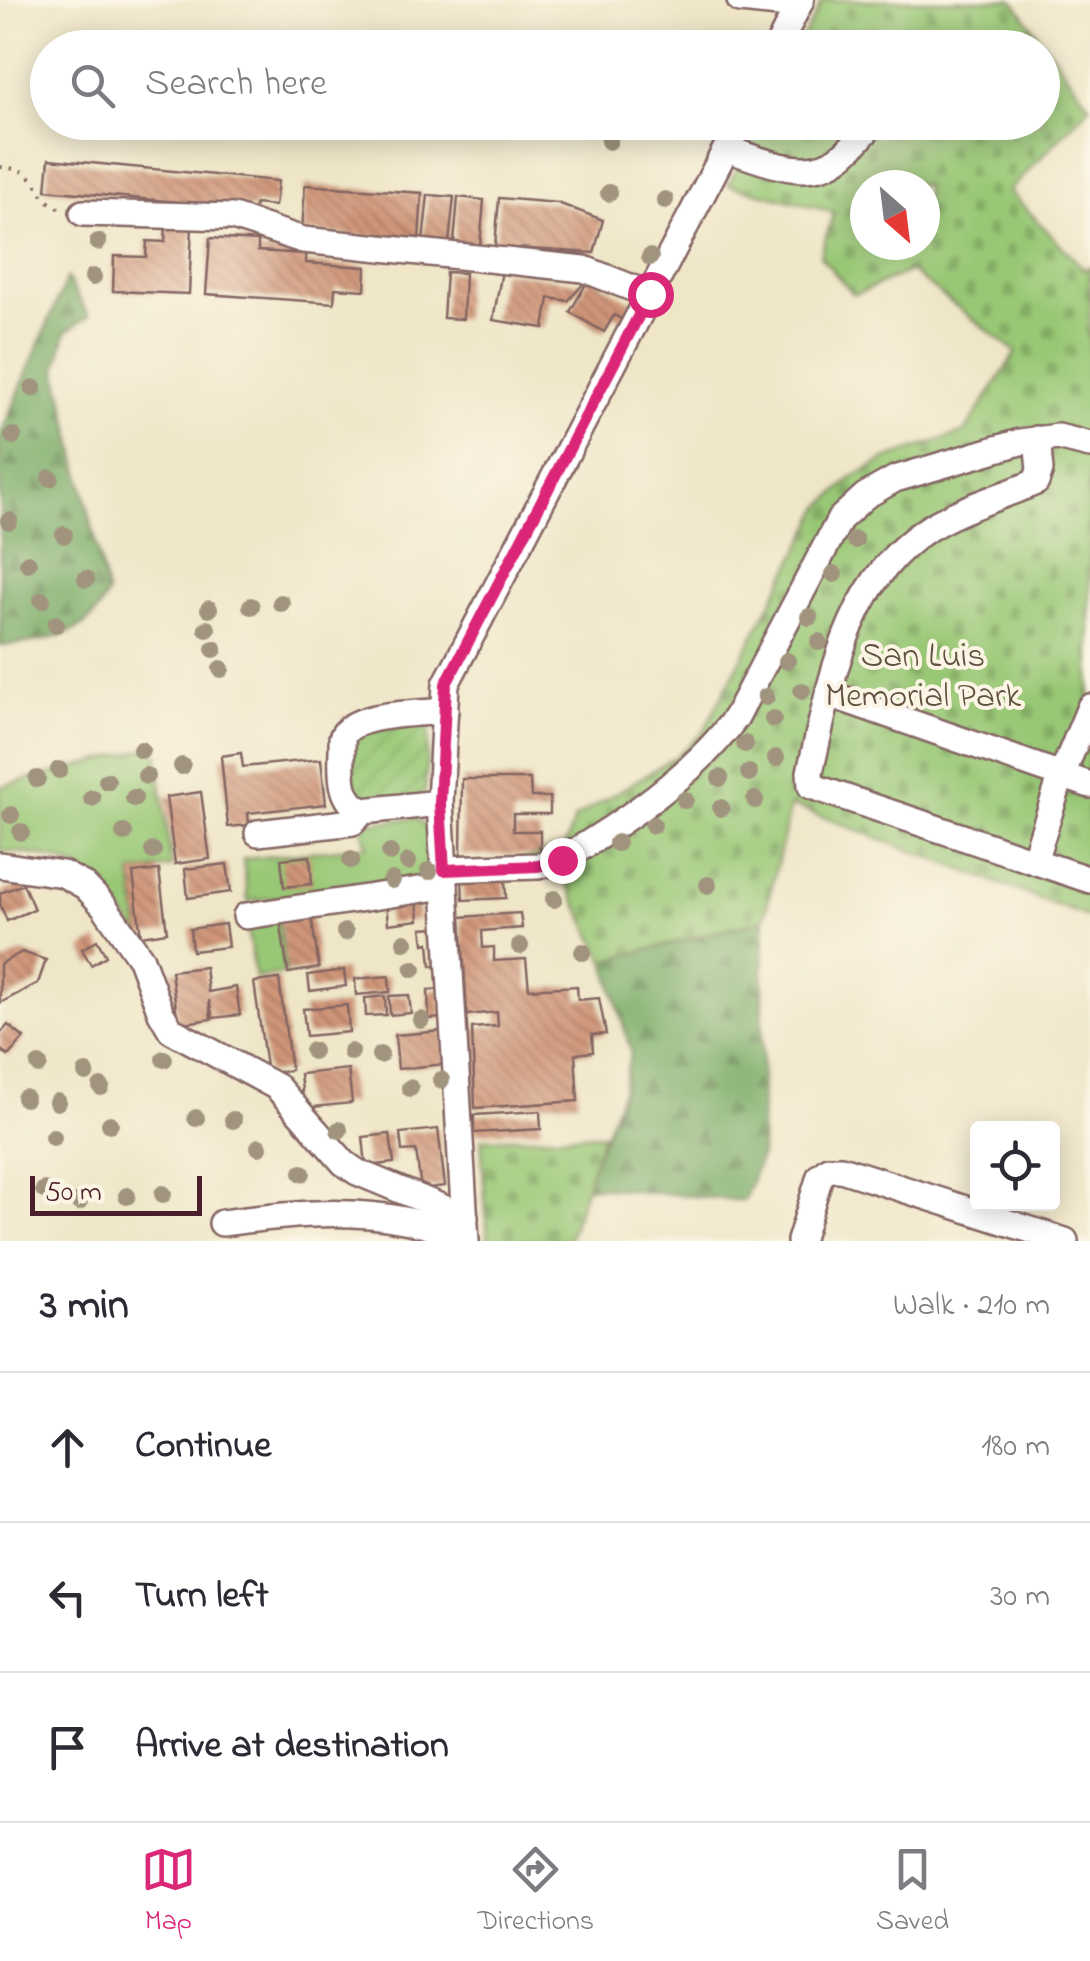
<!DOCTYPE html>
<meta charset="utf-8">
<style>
body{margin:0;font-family:"Indie Flower",sans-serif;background:#f7f7f7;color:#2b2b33}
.controls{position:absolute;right:30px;bottom:30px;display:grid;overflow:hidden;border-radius:10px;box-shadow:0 5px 25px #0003}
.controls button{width:90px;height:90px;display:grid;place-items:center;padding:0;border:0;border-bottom:2px solid #e1e1e2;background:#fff;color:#2b2b33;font:50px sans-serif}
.compass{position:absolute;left:850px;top:170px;width:90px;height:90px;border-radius:50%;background:#fff;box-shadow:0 5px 25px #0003;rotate:152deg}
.scale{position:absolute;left:30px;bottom:25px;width:172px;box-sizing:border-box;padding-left:10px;border:5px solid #4a1f2b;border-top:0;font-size:28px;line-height:35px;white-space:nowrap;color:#4a1f2b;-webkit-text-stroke:8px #fcf5e5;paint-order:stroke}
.stop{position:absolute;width:30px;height:30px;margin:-22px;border:8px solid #db2777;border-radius:50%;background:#fff}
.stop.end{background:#db2777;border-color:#fff;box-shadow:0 2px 10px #0008}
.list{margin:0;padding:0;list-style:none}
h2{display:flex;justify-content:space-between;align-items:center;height:130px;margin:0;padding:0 40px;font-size:42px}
h2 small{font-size:32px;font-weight:400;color:#7c7c81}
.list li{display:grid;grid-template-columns:65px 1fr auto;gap:30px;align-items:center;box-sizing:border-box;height:150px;padding:0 40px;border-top:2px solid #e1e1e2}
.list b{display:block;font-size:38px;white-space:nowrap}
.list em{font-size:32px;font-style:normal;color:#7c7c81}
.icon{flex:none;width:55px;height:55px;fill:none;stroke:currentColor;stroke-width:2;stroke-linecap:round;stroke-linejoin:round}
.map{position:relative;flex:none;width:1090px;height:1241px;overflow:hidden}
.search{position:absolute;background:#fff;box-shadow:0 5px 25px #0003;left:30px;right:30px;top:30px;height:110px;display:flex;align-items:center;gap:25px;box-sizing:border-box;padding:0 35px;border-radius:55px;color:#7c7c81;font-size:38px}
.sheet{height:580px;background:#fff}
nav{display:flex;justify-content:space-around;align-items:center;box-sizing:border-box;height:140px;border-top:2px solid #e1e1e2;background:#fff;font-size:28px;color:#7c7c81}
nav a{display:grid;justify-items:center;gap:5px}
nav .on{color:#db2777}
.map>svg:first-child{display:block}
.grass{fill:#98c775;stroke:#717350;stroke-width:2.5}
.forest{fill:url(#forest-firs);stroke:#626648;stroke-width:2.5}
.cemetery{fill:url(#cemetery-stones);stroke:#717350;stroke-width:2.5;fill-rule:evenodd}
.garden{fill:url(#garden-furrows);stroke:#717350;stroke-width:2.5}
.building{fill:url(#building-back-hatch)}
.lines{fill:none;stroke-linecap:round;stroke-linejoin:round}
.minor-casing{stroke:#846562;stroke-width:30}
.path{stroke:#846562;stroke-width:4;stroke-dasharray:2.5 8;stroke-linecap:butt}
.minor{stroke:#fff;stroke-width:25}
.tree{fill:#a1947e}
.route{stroke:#db2777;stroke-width:12}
.labels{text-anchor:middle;stroke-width:8;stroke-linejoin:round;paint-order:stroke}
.park-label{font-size:35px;fill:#615141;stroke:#fcf5e5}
</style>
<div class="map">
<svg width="1090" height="1241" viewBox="0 0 1090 1241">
<defs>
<pattern id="forest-firs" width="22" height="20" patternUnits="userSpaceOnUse" patternTransform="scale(2.5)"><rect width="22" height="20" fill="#7aac66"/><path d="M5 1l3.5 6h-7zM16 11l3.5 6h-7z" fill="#668b54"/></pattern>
<pattern id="cemetery-stones" width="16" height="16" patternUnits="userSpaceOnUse" patternTransform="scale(2.5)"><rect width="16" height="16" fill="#98c775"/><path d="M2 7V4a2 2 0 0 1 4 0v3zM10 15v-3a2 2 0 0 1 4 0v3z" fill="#84aa65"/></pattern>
<pattern id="garden-furrows" width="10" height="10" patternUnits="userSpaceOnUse" patternTransform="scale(2.5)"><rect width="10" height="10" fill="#98c775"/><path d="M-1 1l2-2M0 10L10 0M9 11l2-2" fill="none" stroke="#84aa65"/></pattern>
<pattern id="building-back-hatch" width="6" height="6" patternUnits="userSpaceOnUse" patternTransform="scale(2.5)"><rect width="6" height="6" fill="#d09679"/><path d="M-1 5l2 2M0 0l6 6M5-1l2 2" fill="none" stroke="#ab7a63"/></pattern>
</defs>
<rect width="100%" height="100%" fill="#fcf5e5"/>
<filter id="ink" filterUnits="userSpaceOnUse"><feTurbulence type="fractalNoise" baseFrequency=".01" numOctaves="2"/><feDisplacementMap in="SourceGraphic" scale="20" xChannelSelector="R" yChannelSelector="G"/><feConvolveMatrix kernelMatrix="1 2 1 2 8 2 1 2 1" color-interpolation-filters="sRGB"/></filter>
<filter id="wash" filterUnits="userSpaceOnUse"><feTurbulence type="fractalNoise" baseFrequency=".0048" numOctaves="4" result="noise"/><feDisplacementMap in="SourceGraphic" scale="40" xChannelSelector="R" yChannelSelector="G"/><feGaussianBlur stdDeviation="2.25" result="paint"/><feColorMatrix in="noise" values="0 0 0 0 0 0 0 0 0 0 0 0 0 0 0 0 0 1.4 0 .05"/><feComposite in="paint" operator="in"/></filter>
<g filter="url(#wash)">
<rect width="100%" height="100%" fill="#efe6c8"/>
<g class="grass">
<path d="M156,746L172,867L132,873L140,936C92,874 82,856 0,851V787Z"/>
<polygon points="416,818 425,826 435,825 441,878 248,901 243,859 367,846 362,828 367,823"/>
<polygon points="278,920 286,973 255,978 247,925"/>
</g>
<g class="forest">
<path d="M67,278L89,316L66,332L57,369L107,593C92,638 42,641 0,646V436Z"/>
<polygon points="764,919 761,1155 744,1201 584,1186 622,1092 631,1052 605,961"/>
</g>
<g class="cemetery">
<path d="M823,0H1013L1090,106L1009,191L1085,270L1090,266V918L791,805L764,919L605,961L562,874L461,880L565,846L575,818L675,757L702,734L822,506L853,477L888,458L965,432L1016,352L910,271L854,295L820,256L834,212L728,185L760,123L1042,122V48L798,47ZM865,185H925V245H865Z"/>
<polygon points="603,1134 568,1241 488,1241 481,1139"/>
</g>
<path class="garden" d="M423,724L429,730L425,791C408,802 371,807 353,797L354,733Z"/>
<g id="blocks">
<g class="building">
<polygon points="49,159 278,181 275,206 255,204 254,209 46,190"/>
<polygon points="305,185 422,193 419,240 302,232"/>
<polygon points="428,195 454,197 449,243 423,241"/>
<polygon points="458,197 484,200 480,246 454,243"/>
<polygon points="499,198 558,203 603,220 594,253 495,247"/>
<polygon points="166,225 192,226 189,294 113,291 114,256 146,257 147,241 165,242"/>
<polygon points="210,238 258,241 258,251 306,254 306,263 366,267 365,290 335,288 334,303 206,294"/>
<polygon points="502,271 584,283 568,301 549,298 544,328 493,320"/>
<polygon points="446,272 465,273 463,319 443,318"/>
<polygon points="590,277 633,302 623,320 614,315 604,332 570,312"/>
<polygon points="241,753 243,767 321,759 326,804 248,813 249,825 228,827 221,756"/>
<polygon points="462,779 530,779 531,797 550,797 550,814 513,814 513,831 540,831 540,855 461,855"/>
<polygon points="201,792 210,859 175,864 166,797"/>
<polygon points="310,856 312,884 284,887 281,859"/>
<polygon points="227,864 231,892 188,898 185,869"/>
<polygon points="159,870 167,932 141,936 133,873"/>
<polygon points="505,878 506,898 463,900 462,881"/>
<polygon points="23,884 34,909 7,921 0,904 0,893"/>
<polygon points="417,899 419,920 388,924 386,902"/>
<polygon points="520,913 522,928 482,931 483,948 494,947 494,961 526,959 529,989 577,986 578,1000 599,998 606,1034 592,1035 593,1052 575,1054 578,1101 475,1108 472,1028 498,1026 497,1012 467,1015 461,917"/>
<polygon points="311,915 319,968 288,973 280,920"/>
<polygon points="225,924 228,947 192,951 190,929"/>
<polygon points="436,927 440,966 431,966 429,943 424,944 422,928"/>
<polygon points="97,940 106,956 91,965 82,949"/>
<polygon points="22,952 46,960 38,983 0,1003 0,964"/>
<polygon points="205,967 208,992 236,987 240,1015 213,1018 209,1000 211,1019 178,1024 171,971"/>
<polygon points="344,970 346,986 310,991 308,975"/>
<polygon points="389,976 390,992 356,995 355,979"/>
<polygon points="279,979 291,1070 267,1074 254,982"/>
<polygon points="440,989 442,1018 429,1019 428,990"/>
<polygon points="409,995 411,1013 390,1015 389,996"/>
<polygon points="385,996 386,1015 366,1016 365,998"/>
<polygon points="347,1005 349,1032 306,1036 303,1009"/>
<polygon points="8,1025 24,1038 8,1056 0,1049 0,1034"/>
<polygon points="443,1031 446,1064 398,1069 395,1035"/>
<polygon points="348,1069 352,1103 304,1108 300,1074"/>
<polygon points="540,1111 541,1129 474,1133 474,1115"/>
<polygon points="438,1129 445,1186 421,1189 416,1150 402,1151 400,1133"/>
<polygon points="390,1134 394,1163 366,1166 363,1137"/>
</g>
</g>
</g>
<g filter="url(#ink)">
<use href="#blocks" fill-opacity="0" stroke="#846562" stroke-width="2.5"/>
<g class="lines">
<g class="minor-casing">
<g id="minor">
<polyline points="740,0 798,6"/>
<polyline points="777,48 801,0"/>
<polyline points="945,48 948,45"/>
<path d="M727,149C762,160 807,183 840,157C853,148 863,134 874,122"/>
<polyline points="83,213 233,217 303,240 584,269 650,295"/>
<path d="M1037,439L1040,470L1036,482C1001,497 961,508 929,528C845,582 831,683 810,772L811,786L1090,880"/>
<polyline points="829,694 1090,785"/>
<path d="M363,811C335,799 343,764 342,738C351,712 419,714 445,711"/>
<polyline points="258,833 353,822 363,811 440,803"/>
<polyline points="1034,861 1061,777 1090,707"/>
<polyline points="0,865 63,874 85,886 104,906 141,959 161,1013 171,1030 277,1087 344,1163 357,1172 465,1217"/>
<path d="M444,869L538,866L562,859C621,825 696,773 736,717L840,519L865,496L895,479L1020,442L1058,437L1090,445"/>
<polyline points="246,916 445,886"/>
<path d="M222,1223C283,1215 344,1208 404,1220C425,1224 445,1231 465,1237"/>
<polyline points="466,1241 440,803 446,684 740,122"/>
<polyline points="800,1241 820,1176 828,1169 841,1169 1065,1241"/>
</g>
</g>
<path class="path" d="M0,167C47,170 29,196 61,209"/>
<use href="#minor" class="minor"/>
</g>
<g class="tree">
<circle cx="609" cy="141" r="9"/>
<circle cx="609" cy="193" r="9"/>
<circle cx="665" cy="200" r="9"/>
<circle cx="98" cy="242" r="9"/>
<circle cx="650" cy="257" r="9"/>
<circle cx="93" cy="277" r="9"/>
<circle cx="33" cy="388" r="9"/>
<circle cx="13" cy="436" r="9"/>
<circle cx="50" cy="478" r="9"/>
<circle cx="9" cy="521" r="9"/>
<circle cx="64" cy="535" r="9"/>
<circle cx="855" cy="540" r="9"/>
<circle cx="28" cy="563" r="9"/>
<circle cx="834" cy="574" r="9"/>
<circle cx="86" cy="579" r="9"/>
<circle cx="42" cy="600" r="9"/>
<circle cx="281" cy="603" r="9"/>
<circle cx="251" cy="606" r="9"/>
<circle cx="209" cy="609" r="9"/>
<circle cx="809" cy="617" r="9"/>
<circle cx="56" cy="624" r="9"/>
<circle cx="207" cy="629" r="9"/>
<circle cx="819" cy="642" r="9"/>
<circle cx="214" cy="649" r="9"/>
<circle cx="787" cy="661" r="9"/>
<circle cx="221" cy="669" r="9"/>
<circle cx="802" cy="691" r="9"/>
<circle cx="766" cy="697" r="9"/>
<circle cx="773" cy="719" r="9"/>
<circle cx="745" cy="744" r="9"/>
<circle cx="141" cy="750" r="9"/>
<circle cx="776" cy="758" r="9"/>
<circle cx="182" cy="766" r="9"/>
<circle cx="59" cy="770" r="9"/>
<circle cx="749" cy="773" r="9"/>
<circle cx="146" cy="776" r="9"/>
<circle cx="720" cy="778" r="9"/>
<circle cx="37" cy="779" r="9"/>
<circle cx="107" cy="781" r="9"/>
<circle cx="92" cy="798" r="9"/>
<circle cx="134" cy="798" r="9"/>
<circle cx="685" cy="800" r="9"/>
<circle cx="755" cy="800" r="9"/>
<circle cx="721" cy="808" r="9"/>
<circle cx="11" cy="815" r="9"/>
<circle cx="653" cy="825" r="9"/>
<circle cx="21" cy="832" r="9"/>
<circle cx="124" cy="833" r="9"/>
<circle cx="617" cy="843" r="9"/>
<circle cx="153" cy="851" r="9"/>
<circle cx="390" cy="853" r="9"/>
<circle cx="351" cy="860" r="9"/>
<circle cx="408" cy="862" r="9"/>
<circle cx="429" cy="871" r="9"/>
<circle cx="392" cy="880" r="9"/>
<circle cx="708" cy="885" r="9"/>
<circle cx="554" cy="899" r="9"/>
<circle cx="345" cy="932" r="9"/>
<circle cx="405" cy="942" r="9"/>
<circle cx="520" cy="946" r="9"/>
<circle cx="583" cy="952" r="9"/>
<circle cx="413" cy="969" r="9"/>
<circle cx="421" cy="1020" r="9"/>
<circle cx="313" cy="1051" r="9"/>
<circle cx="351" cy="1052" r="9"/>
<circle cx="380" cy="1055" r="9"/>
<circle cx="164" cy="1059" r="9"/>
<circle cx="39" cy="1065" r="9"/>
<circle cx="86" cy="1073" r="9"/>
<circle cx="441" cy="1080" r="9"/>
<circle cx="101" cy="1087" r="9"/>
<circle cx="410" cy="1088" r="9"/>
<circle cx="25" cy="1098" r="9"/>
<circle cx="57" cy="1102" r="9"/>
<circle cx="196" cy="1118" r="9"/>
<circle cx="233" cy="1120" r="9"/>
<circle cx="110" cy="1124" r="9"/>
<circle cx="339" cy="1130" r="9"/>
<circle cx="53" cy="1137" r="9"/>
<circle cx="259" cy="1147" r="9"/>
<circle cx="302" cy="1173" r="9"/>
<circle cx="44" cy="1190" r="9"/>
<circle cx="163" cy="1194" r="9"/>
<circle cx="127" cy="1196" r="9"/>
<circle cx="79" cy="1202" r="9"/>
</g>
</g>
<g class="lines" filter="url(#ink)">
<polyline class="route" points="562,860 538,866 444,870 440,803 446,684 650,294"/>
</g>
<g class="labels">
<g class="park-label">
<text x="923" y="666">San Luis<tspan x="923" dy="40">Memorial Park</tspan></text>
</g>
</g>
</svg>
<div class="controls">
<button><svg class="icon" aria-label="locate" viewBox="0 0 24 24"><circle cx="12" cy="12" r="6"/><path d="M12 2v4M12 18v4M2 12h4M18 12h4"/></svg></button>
</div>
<svg class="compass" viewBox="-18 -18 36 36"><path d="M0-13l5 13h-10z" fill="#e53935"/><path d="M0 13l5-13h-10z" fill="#7c7c81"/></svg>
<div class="scale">50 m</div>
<div class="stop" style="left:650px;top:294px"></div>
<div class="stop end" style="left:562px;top:860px"></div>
<div class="search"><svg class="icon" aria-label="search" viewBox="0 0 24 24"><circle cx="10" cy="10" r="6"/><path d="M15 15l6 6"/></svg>Search here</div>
</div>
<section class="sheet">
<h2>3 min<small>Walk · 210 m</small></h2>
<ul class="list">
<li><svg class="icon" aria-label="ahead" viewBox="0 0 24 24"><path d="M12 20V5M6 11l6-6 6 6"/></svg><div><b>Continue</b></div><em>180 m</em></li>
<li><svg class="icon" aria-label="left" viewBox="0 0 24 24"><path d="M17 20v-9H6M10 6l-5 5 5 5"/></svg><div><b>Turn left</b></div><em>30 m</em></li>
<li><svg class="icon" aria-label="arrive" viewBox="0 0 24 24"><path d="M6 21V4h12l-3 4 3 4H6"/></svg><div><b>Arrive at destination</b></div></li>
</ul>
</section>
<nav>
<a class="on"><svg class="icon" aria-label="map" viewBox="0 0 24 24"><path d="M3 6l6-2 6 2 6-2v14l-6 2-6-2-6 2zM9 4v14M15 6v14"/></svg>Map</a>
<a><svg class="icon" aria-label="directions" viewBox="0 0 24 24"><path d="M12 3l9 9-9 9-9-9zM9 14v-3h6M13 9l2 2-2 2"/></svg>Directions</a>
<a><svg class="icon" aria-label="saved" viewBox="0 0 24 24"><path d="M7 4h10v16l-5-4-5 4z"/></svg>Saved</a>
</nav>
